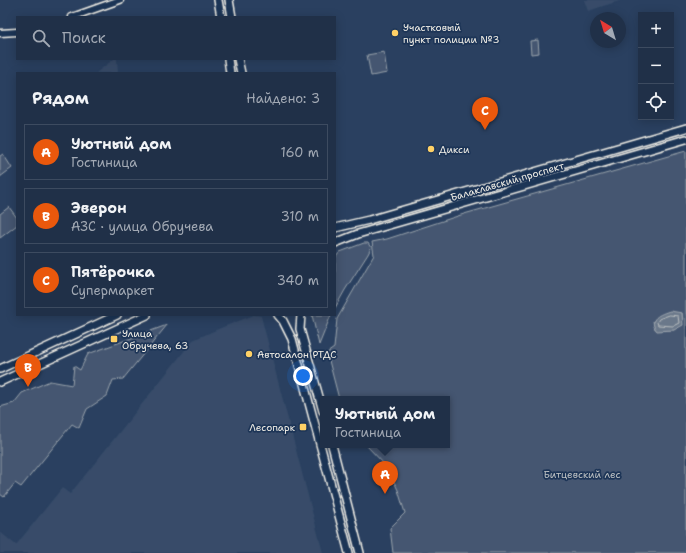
<!DOCTYPE html>
<html lang="ru">
<meta charset="utf-8">
<style>
body{margin:0;font-family:"Shantell Sans",sans-serif;background:#28384f;color:#f1f3f6}
.controls{position:absolute;right:12px;top:12px;display:grid;overflow:hidden;border-radius:0px;box-shadow:0 2px 10px #0003}
.controls button{width:36px;height:36px;display:grid;place-items:center;padding:0;border:0;border-bottom:1px solid #3d4b60;background:#203048;color:#f1f3f6;font:20px sans-serif}
.compass{position:absolute;left:590px;top:12px;width:36px;height:36px;border-radius:50%;background:#203048;box-shadow:0 2px 10px #0003;rotate:322deg}
.you{position:absolute;left:303px;top:376px;width:14px;height:14px;margin:-10px;border:3px solid #fff;border-radius:50%;background:#1a73e8;box-shadow:0 0 0 6px #1a73e833}
.badge{display:grid;place-items:center;width:26px;height:26px;border-radius:50%;background:#ea580c;color:#fff;font-size:13px;font-weight:700}
.pin{position:absolute;translate:-50% -33px;filter:drop-shadow(0 1px 2px #0008)}
.pin::after{content:'';position:absolute;top:21px;width:14px;height:12px;background:inherit;clip-path:polygon(0 0,100% 0,50% 100%)}
.popup{position:absolute;left:320px;top:396px;width:130px;height:52px;box-sizing:border-box;display:grid;place-content:center;border-radius:0px;background:#203048;filter:drop-shadow(0 1px 3px #0005);font-size:13px;white-space:nowrap;color:#a2a9b4}
.popup b{font-size:15px;color:#f1f3f6}
.popup::after{content:'';position:absolute;left:50%;top:100%;margin-left:-8px;border:8px solid transparent;border-top-color:#203048}
.list{margin:0;padding:0;list-style:none}
h2{display:flex;justify-content:space-between;align-items:center;height:52px;margin:0;padding:0 16px;font-size:17px}
h2 small{font-size:13px;font-weight:400;color:#a2a9b4}
.list li{display:grid;grid-template-columns:26px 1fr auto;gap:12px;align-items:center;box-sizing:border-box;height:56px;margin:0 8px 8px;padding:0 8px;border:1px solid #3d4b60;border-radius:0px}
.list b{display:block;font-size:15px;white-space:nowrap}
.list p{margin:0;font-size:13px;white-space:nowrap;color:#a2a9b4}
.list em{font-size:13px;font-style:normal;color:#a2a9b4}
.icon{flex:none;width:22px;height:22px;fill:none;stroke:currentColor;stroke-width:2;stroke-linecap:round;stroke-linejoin:round}
.map{position:relative;flex:none;width:686px;height:553px;overflow:hidden}
.search{position:absolute;background:#203048;box-shadow:0 2px 10px #0003;left:16px;top:16px;width:320px;height:44px;display:flex;align-items:center;gap:10px;box-sizing:border-box;padding:0 14px;border-radius:0px;color:#a2a9b4;font-size:15px}
.panel{position:absolute;background:#203048;box-shadow:0 2px 10px #0003;left:16px;top:72px;width:320px;height:244px;border-radius:0px}
.map>svg:first-child{display:block}
.built{fill:#374c69}
.green{fill:#445771;stroke:#9ca4ac;fill-rule:evenodd}
.water{fill:#6a788a;stroke:#a1a8b0}
.lines{fill:none;stroke-linecap:round;stroke-linejoin:round}
.shore{stroke:#bdc1c2;stroke-width:1}
.minor-casing{stroke:#f4f1e8;stroke-width:9}
.major-casing{stroke:#f4f1e8;stroke-width:10}
.minor{stroke:#1d3557;stroke-width:6}
.major{stroke:#1d3557;stroke-width:7}
.poi-dot{fill:#ffd166;stroke:#1d3557;stroke-width:1.5}
.labels{text-anchor:middle;stroke-width:3.5;stroke-linejoin:round;paint-order:stroke}
.poi-label{font-size:10px;fill:#f4f1e8;stroke:#1d3557;text-anchor:start}
.street-label{font-size:10px;fill:#f4f1e8;stroke:#1d3557}
.park-label{font-size:10px;fill:#bfc3c4;stroke:#1d3557}
</style>
<div class="map">
<svg width="686" height="553" viewBox="0 0 686 553">
<rect width="100%" height="100%" fill="#2a4060"/>
<filter id="ink" filterUnits="userSpaceOnUse"><feTurbulence type="fractalNoise" baseFrequency=".025" numOctaves="2"/><feDisplacementMap in="SourceGraphic" scale="8" xChannelSelector="R" yChannelSelector="G"/><feConvolveMatrix kernelMatrix="1 2 1 2 8 2 1 2 1" color-interpolation-filters="sRGB"/></filter>
<g filter="url(#ink)">
<g class="built">
<polygon points="584,0 622,0 588,11"/>
<polygon points="114,59 117,59 118,73 96,73"/>
<polygon points="254,315 261,316 323,553 0,553 0,532 16,545 62,488 70,494 193,340 223,327"/>
</g>
<g class="green">
<polygon points="538,40 539,53 531,54 530,41"/>
<polygon points="384,52 387,73 371,76 367,55"/>
<path d="M686,151V553H393L390,528L405,513L398,490L387,467L366,445H447V399H339L327,353L334,348L337,319L374,255L372,242L387,239L464,214ZM682,313L683,321L674,330L655,329L653,321Z"/>
<polygon points="3,154 12,168 0,177 0,156"/>
<polygon points="9,207 17,218 17,225 0,238 0,214"/>
<polygon points="364,243 368,243 371,248 368,254 345,290 335,308 335,258 340,252"/>
<polygon points="312,315 331,315 319,345"/>
<polygon points="167,325 123,379 113,380 107,396 87,409 79,428 72,424 21,487 15,483 4,497 0,494 0,407 14,403 22,393 50,381 72,385 74,366 80,370 88,354"/>
</g>
<path class="water" d="M670,311L682,313L683,325L674,330L657,331C647,319 660,314 670,311Z"/>
<g class="lines">
<polygon class="shore" points="670,315 678,316 679,323 673,326 658,325 657,322 659,319"/>
<g class="minor-casing">
<g id="minor">
<polyline points="72,17 120,0"/>
<polyline points="0,33 17,32"/>
</g>
</g>
<g class="major-casing">
<g id="major">
<polyline points="218,0 221,17"/>
<polyline points="229,0 232,17"/>
<polyline points="228,59 230,73"/>
<polyline points="238,59 241,73"/>
<polyline points="335,228 369,220 686,128"/>
<polyline points="335,243 358,234 686,139"/>
<polyline points="278,315 283,321 292,339 349,553"/>
<polyline points="301,315 300,329 323,411"/>
<polyline points="0,369 117,315"/>
<polyline points="0,382 147,315"/>
<polyline points="332,445 360,553"/>
</g>
</g>
<use href="#minor" class="minor"/>
<use href="#major" class="major"/>
</g>
</g>
<g class="poi-dot">
<circle cx="395" cy="33" r="4"/>
<circle cx="431" cy="149" r="4"/>
<rect x="110" y="335" width="8" height="8" rx="2"/>
<circle cx="249" cy="354" r="4"/>
<rect x="299" y="423" width="8" height="8" rx="2"/>
</g>
<g class="labels">
<g class="poi-label">
<text x="403" y="31">Участковый<tspan x="403" dy="12">пункт полиции №3</tspan></text>
<text x="439" y="153">Дикси</text>
<text x="122" y="337">Улица<tspan x="122" dy="12">Обручева, 63</tspan></text>
<text x="257" y="358">Автосалон РТДС</text>
<text x="295" y="431" text-anchor="end">Лесопарк</text>
</g>
<g class="street-label">
<text transform="translate(507 181) rotate(-16)" y="4">Балаклавский проспект</text>
</g>
<g class="park-label">
<text x="582" y="478">Битцевский лес</text>
</g>
</g>
</svg>
<div class="controls">
<button>+</button>
<button>−</button>
<button><svg class="icon" aria-label="locate" viewBox="0 0 24 24"><circle cx="12" cy="12" r="6"/><path d="M12 2v4M12 18v4M2 12h4M18 12h4"/></svg></button>
</div>
<svg class="compass" viewBox="-18 -18 36 36"><path d="M0-13l5 13h-10z" fill="#e53935"/><path d="M0 13l5-13h-10z" fill="#a2a9b4"/></svg>
<div class="you"></div>
<div class="pin badge" style="left:385px;top:494px">A</div>
<div class="popup"><b>Уютный дом</b>Гостиница</div>
<div class="pin badge" style="left:28px;top:387px">B</div>
<div class="pin badge" style="left:485px;top:130px">C</div>
<div class="search"><svg class="icon" aria-label="search" viewBox="0 0 24 24"><circle cx="10" cy="10" r="6"/><path d="M15 15l6 6"/></svg>Поиск</div>
<section class="panel">
<h2>Рядом<small>Найдено: 3</small></h2>
<ul class="list">
<li><span class="badge">A</span><div><b>Уютный дом</b><p>Гостиница</p></div><em>160 m</em></li>
<li><span class="badge">B</span><div><b>Эверон</b><p>АЗС · улица Обручева</p></div><em>310 m</em></li>
<li><span class="badge">C</span><div><b>Пятёрочка</b><p>Супермаркет</p></div><em>340 m</em></li>
</ul>
</section>
</div>
